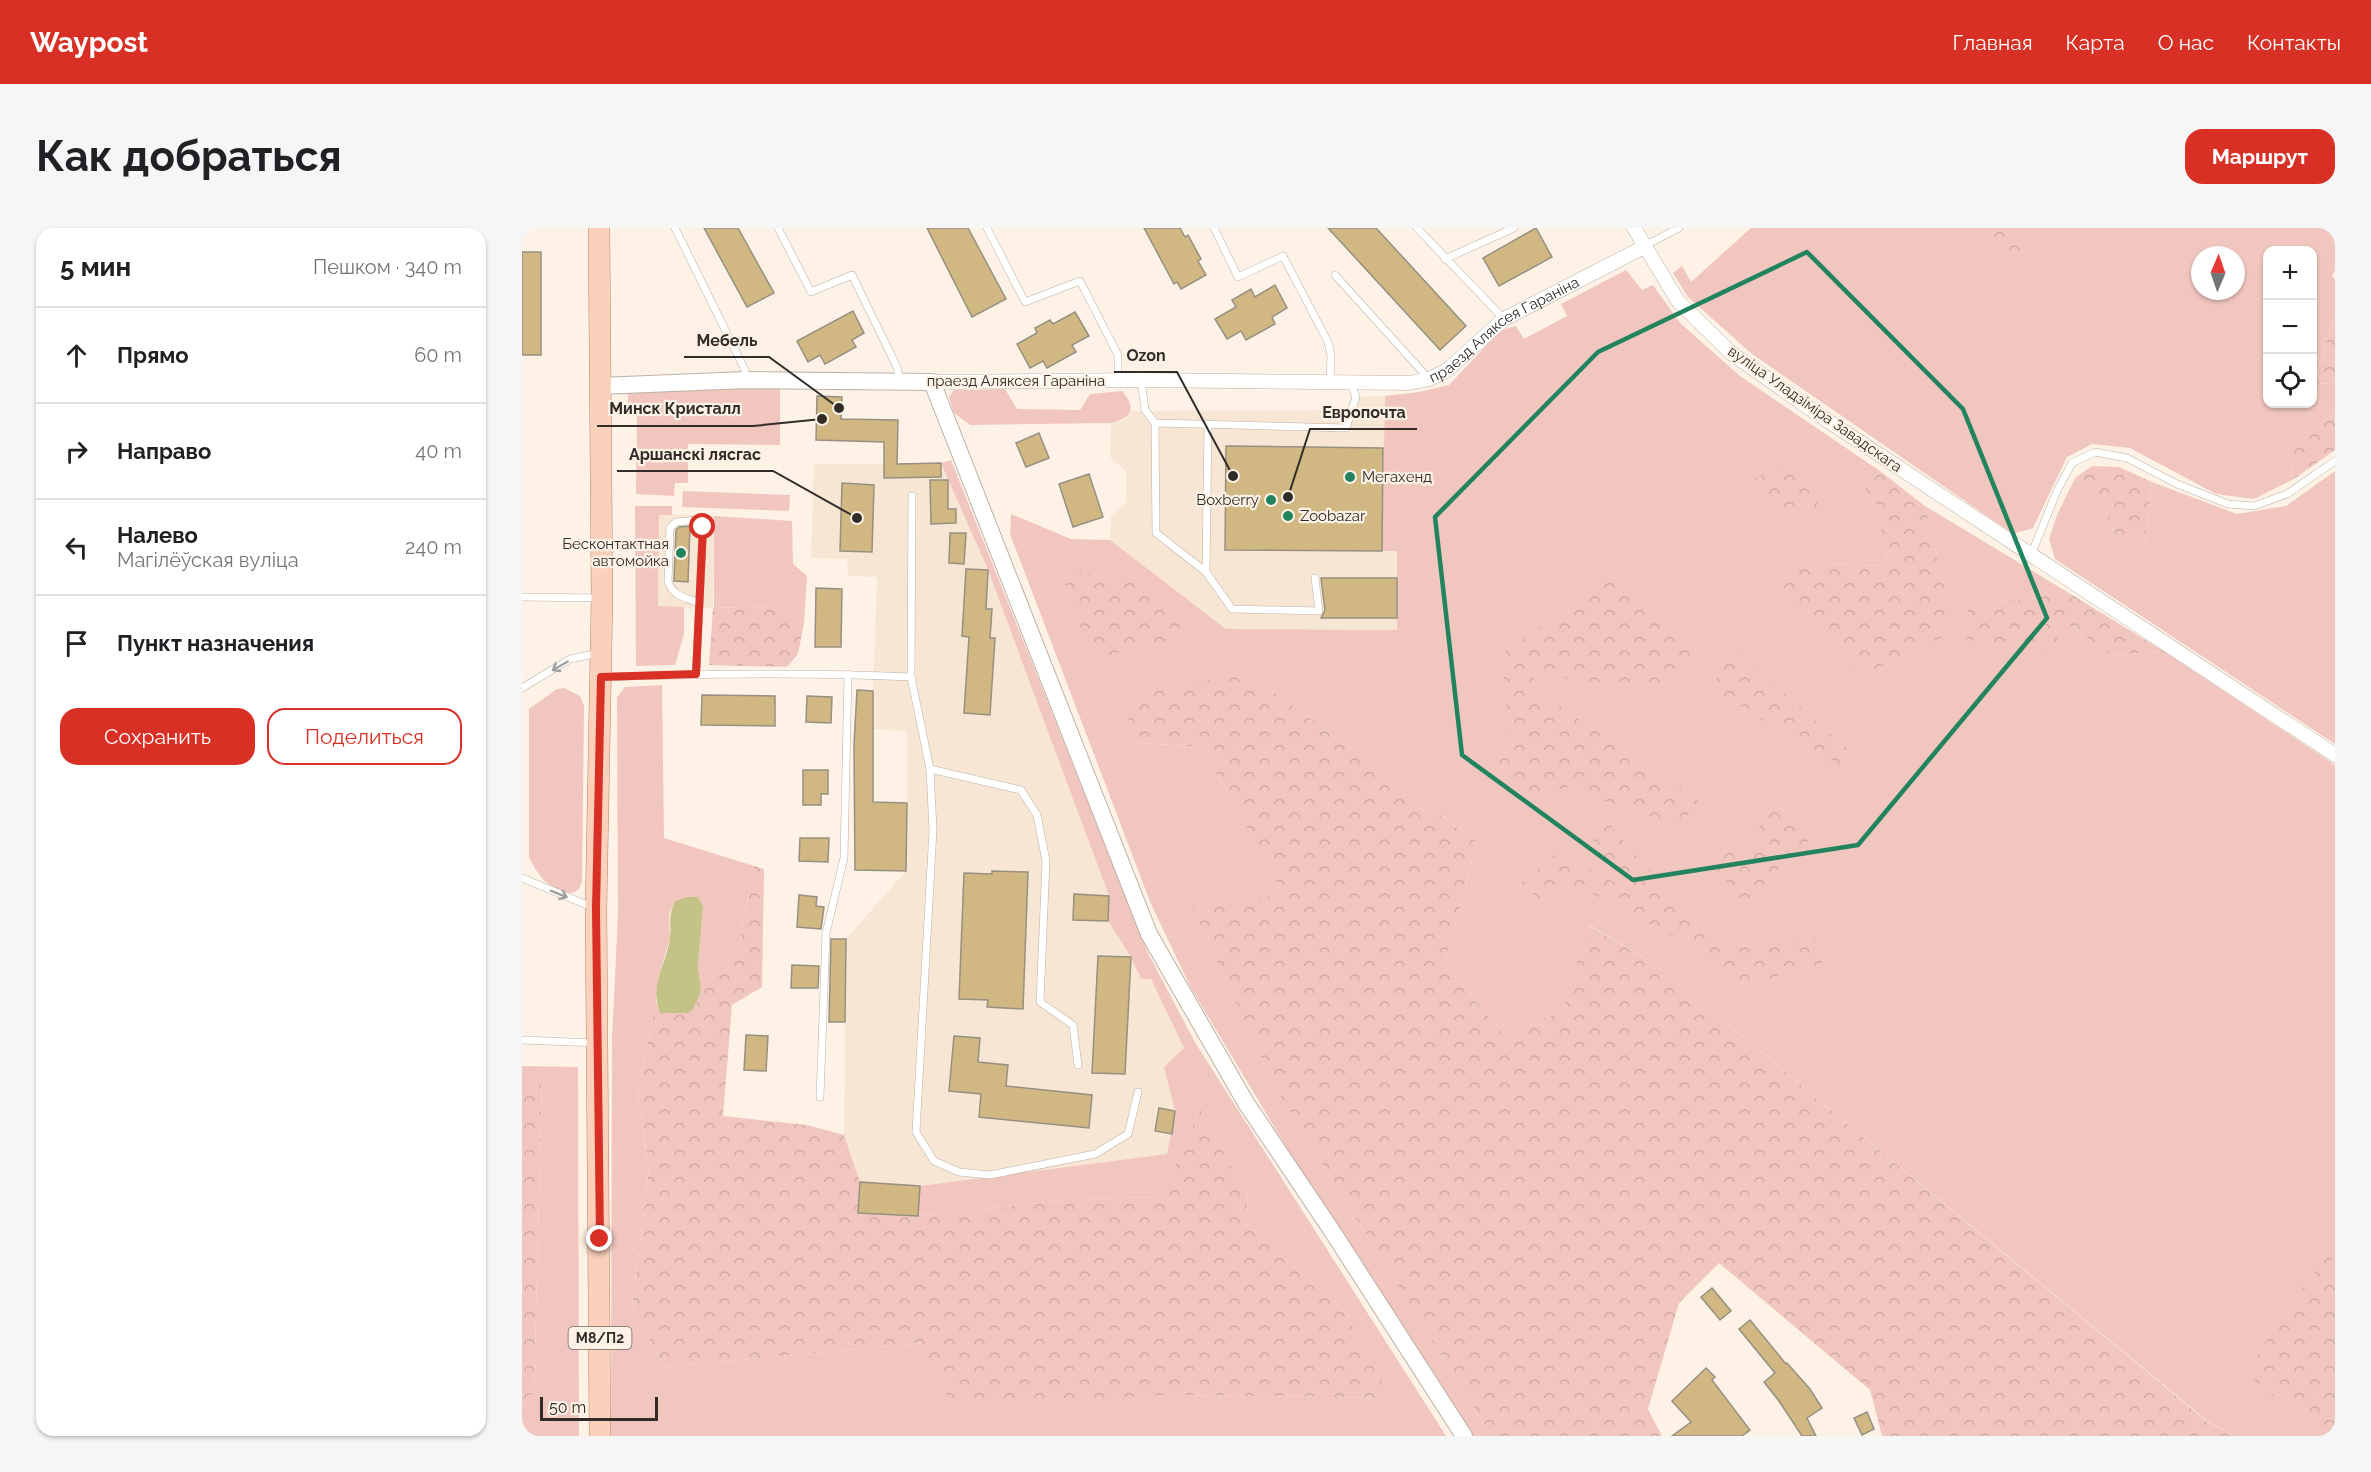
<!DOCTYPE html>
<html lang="ru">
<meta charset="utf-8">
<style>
body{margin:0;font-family:Raleway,sans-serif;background:#f6f6f6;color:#202124}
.controls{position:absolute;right:18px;top:18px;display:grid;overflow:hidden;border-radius:12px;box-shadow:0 2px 4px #0004}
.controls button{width:54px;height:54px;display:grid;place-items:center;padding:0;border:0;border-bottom:2px solid #e0e0e0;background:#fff;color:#202124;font:30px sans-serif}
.compass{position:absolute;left:1669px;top:18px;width:54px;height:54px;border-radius:50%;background:#fff;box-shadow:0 2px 4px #0004;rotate:2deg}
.scale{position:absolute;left:18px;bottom:15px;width:118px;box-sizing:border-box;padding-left:6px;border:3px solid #312c28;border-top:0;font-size:16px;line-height:21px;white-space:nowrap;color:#312c28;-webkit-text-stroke:4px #fef2e6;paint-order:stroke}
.stop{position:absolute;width:18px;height:18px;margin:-14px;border:4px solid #d93025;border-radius:50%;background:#fff}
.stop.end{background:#d93025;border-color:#fff;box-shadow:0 2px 6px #0008}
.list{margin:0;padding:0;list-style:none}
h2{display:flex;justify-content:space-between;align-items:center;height:78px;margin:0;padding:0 24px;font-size:26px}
h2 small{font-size:20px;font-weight:400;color:#757577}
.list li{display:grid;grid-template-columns:39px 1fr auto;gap:18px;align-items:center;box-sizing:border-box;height:96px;padding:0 24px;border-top:2px solid #e0e0e0}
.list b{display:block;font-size:22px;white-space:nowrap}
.list p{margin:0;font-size:20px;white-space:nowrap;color:#757577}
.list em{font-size:20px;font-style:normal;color:#757577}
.actions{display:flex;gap:12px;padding:18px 24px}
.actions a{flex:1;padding:14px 0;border:2px solid #d93025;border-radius:18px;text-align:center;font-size:21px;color:#d93025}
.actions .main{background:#d93025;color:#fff}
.icon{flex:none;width:33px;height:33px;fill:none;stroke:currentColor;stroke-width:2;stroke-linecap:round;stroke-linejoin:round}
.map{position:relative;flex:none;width:1813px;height:1208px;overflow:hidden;border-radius:18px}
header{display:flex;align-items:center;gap:36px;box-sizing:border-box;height:84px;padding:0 30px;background:#d93025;color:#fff}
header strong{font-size:28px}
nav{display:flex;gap:33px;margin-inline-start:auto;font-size:21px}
.intro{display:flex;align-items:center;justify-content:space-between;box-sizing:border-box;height:144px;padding:0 36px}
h1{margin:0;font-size:42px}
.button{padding:15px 27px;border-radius:18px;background:#d93025;color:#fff;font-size:21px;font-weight:700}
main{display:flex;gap:36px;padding:0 36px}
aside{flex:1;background:#fff;border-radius:18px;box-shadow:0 2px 4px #0004}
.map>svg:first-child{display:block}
.built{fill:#f8e6d4}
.grass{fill:#f1c6bf;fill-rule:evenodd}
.forest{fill:url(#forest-crowns)}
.water{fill:#c5c288}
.building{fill:#d1b883;stroke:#969082;stroke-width:1.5}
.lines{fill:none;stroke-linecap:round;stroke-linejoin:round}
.service-casing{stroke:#bcb1a6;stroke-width:8}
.minor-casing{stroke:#bcb1a6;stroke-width:15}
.tertiary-casing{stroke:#bcb1a6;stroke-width:18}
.primary-casing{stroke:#b3846c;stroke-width:22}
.service{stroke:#fff;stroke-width:7}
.minor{stroke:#fff;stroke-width:14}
.tertiary{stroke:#fff;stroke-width:16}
.primary{stroke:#fbd1bc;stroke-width:21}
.oneway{stroke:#a2a09e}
.route{stroke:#d93025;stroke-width:8}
.marked{fill:none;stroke:#21845e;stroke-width:4.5;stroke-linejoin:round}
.poi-dot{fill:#21845e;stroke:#fef2e6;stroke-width:2}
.labels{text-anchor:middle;stroke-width:4.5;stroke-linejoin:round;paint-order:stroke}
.shield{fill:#fef2e6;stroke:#6e6761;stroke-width:1.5}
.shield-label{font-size:14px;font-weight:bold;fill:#312c28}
.street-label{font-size:15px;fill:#312c28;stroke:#fef2e6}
.poi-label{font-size:15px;fill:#312c28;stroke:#fef2e6;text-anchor:start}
.leader{fill:none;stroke:#312c28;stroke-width:2}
.callout-dot{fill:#312c28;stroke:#fef2e6;stroke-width:2}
.callout-label{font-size:16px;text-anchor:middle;font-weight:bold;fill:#312c28;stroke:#fef2e6;stroke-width:4.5;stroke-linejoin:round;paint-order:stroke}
</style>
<header>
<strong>Waypost</strong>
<nav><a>Главная</a><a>Карта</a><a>О нас</a><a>Контакты</a></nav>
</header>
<div class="intro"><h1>Как добраться</h1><a class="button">Маршрут</a></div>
<main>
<aside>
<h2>5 мин<small>Пешком · 340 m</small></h2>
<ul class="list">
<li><svg class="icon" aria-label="ahead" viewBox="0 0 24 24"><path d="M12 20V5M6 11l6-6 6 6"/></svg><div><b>Прямо</b></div><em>60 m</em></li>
<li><svg class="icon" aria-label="right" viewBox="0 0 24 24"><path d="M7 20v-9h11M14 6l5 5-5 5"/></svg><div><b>Направо</b></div><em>40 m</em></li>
<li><svg class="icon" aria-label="left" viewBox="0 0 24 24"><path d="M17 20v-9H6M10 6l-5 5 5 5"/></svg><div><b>Налево</b><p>Магілёўская вуліца</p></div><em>240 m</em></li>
<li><svg class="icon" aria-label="arrive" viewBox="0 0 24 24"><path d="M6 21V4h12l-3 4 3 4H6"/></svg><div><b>Пункт назначения</b></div></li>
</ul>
<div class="actions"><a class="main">Сохранить</a><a>Поделиться</a></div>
</aside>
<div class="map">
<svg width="1813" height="1208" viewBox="0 0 1813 1208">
<defs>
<pattern id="forest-crowns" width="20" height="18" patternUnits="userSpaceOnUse" patternTransform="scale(1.5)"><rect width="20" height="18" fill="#f1c6bf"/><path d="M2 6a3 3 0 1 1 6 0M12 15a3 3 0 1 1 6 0" fill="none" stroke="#cfaaa4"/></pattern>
</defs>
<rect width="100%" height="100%" fill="#fef2e6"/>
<g class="built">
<polygon points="863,168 861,323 875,323 875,402 704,401 588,312 589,288 604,275 604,244 588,229 589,195 602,192 609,183 820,182 827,177 829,169"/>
<polygon points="419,235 466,342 587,668 586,693 609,729 619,751 629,751 662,820 643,840 653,883 645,926 398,958 336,985 338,954 322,907 324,711 384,643 385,503 334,500 335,462 351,462 355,349 326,348 325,331 289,330 292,236"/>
<polygon points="137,286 192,288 191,380 136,379"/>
</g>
<g class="grass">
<path d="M1229,0H1813V42L1810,48L1813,51V85L1792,156L1813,155V186L1766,216L1772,251L1732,271L1694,266L1608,220L1570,216L1545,229L1511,300L1491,306L1230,126L1166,69L1151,45L1160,38L1169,54ZM1746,22H1790V176H1746ZM1678,27H1714V63H1678Z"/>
<polygon points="1104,42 1120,62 1131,57 1158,95 1218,148 1358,243 1338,268 1354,276 1366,338 1304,336 1424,365 1403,278 1547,365 1447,377 1539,392 1589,427 1643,424 1813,537 1813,1208 1711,1208 1684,1192 1134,737 1067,697 1041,782 984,809 923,736 955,614 724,443 606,514 680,519 763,668 670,676 752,858 969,1208 950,1208 760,912 669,760 629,676 488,306 489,286 549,311 588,312 704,401 875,402 875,323 860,323 863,168 897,164 927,157 979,102 994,98 1002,111 1045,88 1039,76"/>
<polygon points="258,159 258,217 166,216 166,255 153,255 152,268 114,266 115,182 106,174 106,165"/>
<path d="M483,161L495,181L558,182L568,166L600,163C615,180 610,190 589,195L448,197L432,185L427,169L432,162Z"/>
<polygon points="429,232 626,725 674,816 924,1208 89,1208 90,810 96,687 95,469 103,459 140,457 142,610 232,638 217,716 179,763 176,738 181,679 164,669 153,673 147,686 148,710 135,754 134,773 116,865 127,941 110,1079 142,1139 400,1115 653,1167 868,1170 824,1085 723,996 726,968 678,882 639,969 553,971 396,988 398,958 645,926 653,883 642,839 662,820 629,751 619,751 609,729 586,693 587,668 466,342 419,235"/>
<polygon points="1813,243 1813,516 1533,331 1527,311 1535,287 1553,250 1581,278 1594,310 1623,317 1630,254 1715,286 1764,278"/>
<polygon points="161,263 268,267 267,283 160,279"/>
<polygon points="113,278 150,278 150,287 137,287 136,378 162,379 162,406 153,437 114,438"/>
<polygon points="192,288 270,293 271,336 285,348 282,395 251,378 192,380"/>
<path d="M42,460L58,468L62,478L60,653L57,661L51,665C28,664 16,648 7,629V481L35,461Z"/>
<polygon points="0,838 56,839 57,1208 0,1208 0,1177 12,1162 20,853 0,853"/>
</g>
<g class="forest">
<polygon points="1443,0 1500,0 1497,29"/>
<polygon points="1813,85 1813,155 1792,156"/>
<polygon points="1813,186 1813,222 1772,251 1766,216"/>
<polygon points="1266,233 1298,279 1260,293 1225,255"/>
<polygon points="1570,238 1597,239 1630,254 1623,317 1594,310 1581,278 1553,250"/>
<polygon points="1358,243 1403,278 1424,365 1422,408 1341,448 1245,349 1304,336 1366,338 1354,276 1338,268"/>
<polygon points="539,343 608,349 664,388 650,412 583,429 568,427"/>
<polygon points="1085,350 1173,427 1148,454 1069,457 1013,442 1011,460 1176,573 1159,598 1090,576 1053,557 1000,572 967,539 987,509 980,426"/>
<polygon points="1547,365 1643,424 1589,427 1539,392 1533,424 1441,411 1447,377"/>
<polygon points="251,378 282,395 276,426 265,439 187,437 191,380"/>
<polygon points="1203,414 1327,522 1320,539 1192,463"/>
<polygon points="724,443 955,614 923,736 984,809 1041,782 1066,697 1134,737 1683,1192 1711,1208 1360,1208 1348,1162 1197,1035 1157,1075 1126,1181 1140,1208 969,1208 752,858 669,676 762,667 680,519 606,514 607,470"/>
<polygon points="1250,564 1289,610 1220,678 1187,628 1229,621"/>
<polygon points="1083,591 1118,632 1207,722 1292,706 1301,737 1210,759 1193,730 1054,657 1021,676 999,655 1036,623 1091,654 1071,611"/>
<polygon points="232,638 242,641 240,759 210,777 201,888 285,897 322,907 338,954 336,984 396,988 553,971 639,969 678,881 726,968 723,996 824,1085 869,1170 653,1167 428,1175 400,1115 142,1139 110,1079 127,941 116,865 134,773 138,785 172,780 179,763 217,716"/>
<polygon points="20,852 12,1163 0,1177 0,853"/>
<polygon points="1808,1021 1813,1041 1813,1208 1800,1208 1723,1144"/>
</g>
<path class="water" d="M164,669H176L181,679L176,738L179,763L172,780L166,785H138C127,755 144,738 148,710C150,693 145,691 153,673Z"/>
<g class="building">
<polygon points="182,0 216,0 252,65 225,79"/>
<polygon points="405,0 446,0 484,71 450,89"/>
<polygon points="622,0 658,0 663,9 666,7 679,31 676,33 684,47 659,61 655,54 652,56"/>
<polygon points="806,0 854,0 944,98 918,122"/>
<polygon points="1014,0 1030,29 977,58 961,30"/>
<rect x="0" y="24" width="19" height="103"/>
<polygon points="753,57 765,80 750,89 753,96 724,112 719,103 705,111 693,91 714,79 710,72 729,61 733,69"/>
<polygon points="331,83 342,105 330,112 334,119 303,136 298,127 286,134 275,113"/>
<polygon points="553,84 567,108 550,117 554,124 525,140 521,133 508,140 495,116 515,105 513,100 528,92 531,96"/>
<polygon points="295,168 320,169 319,191 376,192 375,236 419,235 419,249 362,250 362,214 294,212"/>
<polygon points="517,205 527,230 504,239 494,215"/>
<polygon points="704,218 861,220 860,323 703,322"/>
<polygon points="567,246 581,289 551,299 537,256"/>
<polygon points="408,252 426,252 426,281 434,281 434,295 409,296"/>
<polygon points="320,255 352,257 350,324 318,323"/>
<polygon points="168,298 166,354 152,353 154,302 157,299"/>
<polygon points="428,305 444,305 442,336 427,335"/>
<polygon points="444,341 466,342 464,381 470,381 468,410 473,410 468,487 442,485 447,409 440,408"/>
<polygon points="799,350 875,350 875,390 799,390 803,382"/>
<polygon points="294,360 320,361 319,419 293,419"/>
<polygon points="335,462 351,463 351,574 385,575 384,643 333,642 332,517"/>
<polygon points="180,467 253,468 253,498 179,497"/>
<polygon points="285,468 310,469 309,495 284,494"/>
<polygon points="281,542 306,542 306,566 299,566 299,577 281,577"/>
<polygon points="278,610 307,610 306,634 277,633"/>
<polygon points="470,643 506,644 501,781 465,779 466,772 437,771 442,645 470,646"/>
<polygon points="552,666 587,668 586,693 551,692"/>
<polygon points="277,667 295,669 294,678 302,679 299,701 275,699"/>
<polygon points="309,711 324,711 323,794 307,794"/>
<polygon points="576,728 609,729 603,846 570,845"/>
<polygon points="270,737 297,738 296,760 269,760"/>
<polygon points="224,807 246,808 244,843 222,842"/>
<polygon points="432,808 458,810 456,834 486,837 484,858 570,867 567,900 457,889 459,866 427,863"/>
<polygon points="637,880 653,883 650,906 633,903"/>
<polygon points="338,954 398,958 396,988 336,985"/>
<polygon points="1190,1060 1209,1083 1198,1092 1179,1069"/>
<polygon points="1228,1092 1264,1136 1265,1135 1288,1161 1300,1180 1285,1190 1294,1208 1280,1208 1257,1173 1242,1154 1253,1145 1217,1101"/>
<polygon points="1184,1140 1193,1149 1190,1152 1228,1202 1220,1208 1150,1208 1169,1194 1150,1173"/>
<polygon points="1345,1184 1352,1201 1340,1207 1332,1190"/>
</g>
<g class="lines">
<g class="service-casing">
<g id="service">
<polyline points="153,0 223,142 224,152"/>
<polyline points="256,0 289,64 330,47 375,139 378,153"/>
<polyline points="465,0 503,74 558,53 596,127 596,153"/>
<polyline points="692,0 716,49 761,28 806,114 809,127 808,154"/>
<polyline points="895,0 982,91"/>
<polyline points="1122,18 1157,0"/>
<polyline points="923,31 992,0"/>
<polyline points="813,47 907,151"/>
<polyline points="619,152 623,182 633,195 634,305 684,344 710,381 797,383 793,350"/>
<polyline points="633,195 824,200 834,169 828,154"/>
<polyline points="1509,327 1535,263 1550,235 1573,224 1605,230 1655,256 1706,276 1732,278 1765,266 1813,233"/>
<polyline points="684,344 686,196"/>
<polyline points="0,369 77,370"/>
<path d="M174,446L181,299L177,292L154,294L148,300L146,353C151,369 164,370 178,375"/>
<path d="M82,449C184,446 287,444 389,449L408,541L411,602L394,904L412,933L437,944L468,947L573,926L606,906L616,864"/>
<polyline points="389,449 390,268"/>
<polyline points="0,460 48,431 77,425"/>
<polyline points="408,541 499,562 515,587 524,633 518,774 551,797 556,837"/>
<polyline points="0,650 70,679"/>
<polyline points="0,812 74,815"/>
<polyline points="298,869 304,705 322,630 326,446"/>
</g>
</g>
<g class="minor-casing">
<g id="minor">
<polyline points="1112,0 1156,73 1209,125 1297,187 1813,527"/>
<path id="s1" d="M410,154L619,152L887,155L907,151L924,143L982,91L1122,19"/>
</g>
</g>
<g class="tertiary-casing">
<polyline id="tertiary" points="78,158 224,152 410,154 627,706 724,875 810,1003 942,1208"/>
</g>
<g class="primary-casing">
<polyline id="primary" points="77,0 80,370 74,681 78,1208"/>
</g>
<use href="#service" class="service"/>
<use href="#minor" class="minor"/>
<use href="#tertiary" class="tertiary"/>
<use href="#primary" class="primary"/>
</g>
<defs><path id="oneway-shaft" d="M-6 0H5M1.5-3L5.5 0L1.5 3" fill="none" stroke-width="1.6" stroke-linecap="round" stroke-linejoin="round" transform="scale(1.5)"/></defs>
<g class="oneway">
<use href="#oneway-shaft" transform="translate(38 438) rotate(150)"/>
<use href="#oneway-shaft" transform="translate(37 666) rotate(22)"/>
</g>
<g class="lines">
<polyline class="route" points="78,1011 74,681 79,449 174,446 181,299"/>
</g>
<path class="marked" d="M1285,24L1441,181L1525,390L1336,617L1111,652L940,527L913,289L1076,124Z"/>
<g class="poi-dot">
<circle cx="828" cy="249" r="6"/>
<circle cx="749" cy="272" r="6"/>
<circle cx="766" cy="288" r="6"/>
<circle cx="159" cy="325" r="6"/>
</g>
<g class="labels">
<rect class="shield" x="46.5" y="1099" width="63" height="22" rx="4.5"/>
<g class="shield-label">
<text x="78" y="1115">М8/П2</text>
</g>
<g class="street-label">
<text dy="5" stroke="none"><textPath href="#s1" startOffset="588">праезд Аляксея Гараніна</textPath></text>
<text x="494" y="158">праезд Аляксея Гараніна</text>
<text transform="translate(1293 181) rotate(35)" y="5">вуліца Уладзіміра Завадскага</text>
</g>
<g class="poi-label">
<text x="840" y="254">Мегахенд</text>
<text x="737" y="277" text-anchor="end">Boxberry</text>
<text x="778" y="293">Zoobazar</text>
<text x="147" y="321" text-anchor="end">Бесконтактная<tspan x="147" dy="17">автомойка</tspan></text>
</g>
</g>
<path class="leader" d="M317 180L247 129H162M711 248L655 144H592M300 191L231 198H75M766 269L788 201H895M335 290L251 243H95"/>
<g class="callout-dot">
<circle cx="317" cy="180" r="6"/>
<circle cx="711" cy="248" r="6"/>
<circle cx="300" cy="191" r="6"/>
<circle cx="766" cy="269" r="6"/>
<circle cx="335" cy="290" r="6"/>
</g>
<g class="callout-label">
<text x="205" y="118">Мебель</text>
<text x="624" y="133">Ozon</text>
<text x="153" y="186">Минск Кристалл</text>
<text x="842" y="190">Европочта</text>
<text x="173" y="232">Аршанскі лясгас</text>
</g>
</svg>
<div class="controls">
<button>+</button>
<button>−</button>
<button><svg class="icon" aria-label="locate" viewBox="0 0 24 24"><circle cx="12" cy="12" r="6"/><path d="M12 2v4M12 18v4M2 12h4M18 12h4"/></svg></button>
</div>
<svg class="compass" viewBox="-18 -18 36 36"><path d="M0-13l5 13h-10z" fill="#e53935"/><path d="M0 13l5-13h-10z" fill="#757577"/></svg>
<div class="scale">50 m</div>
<div class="stop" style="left:181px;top:299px"></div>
<div class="stop end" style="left:78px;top:1011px"></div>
</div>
</main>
